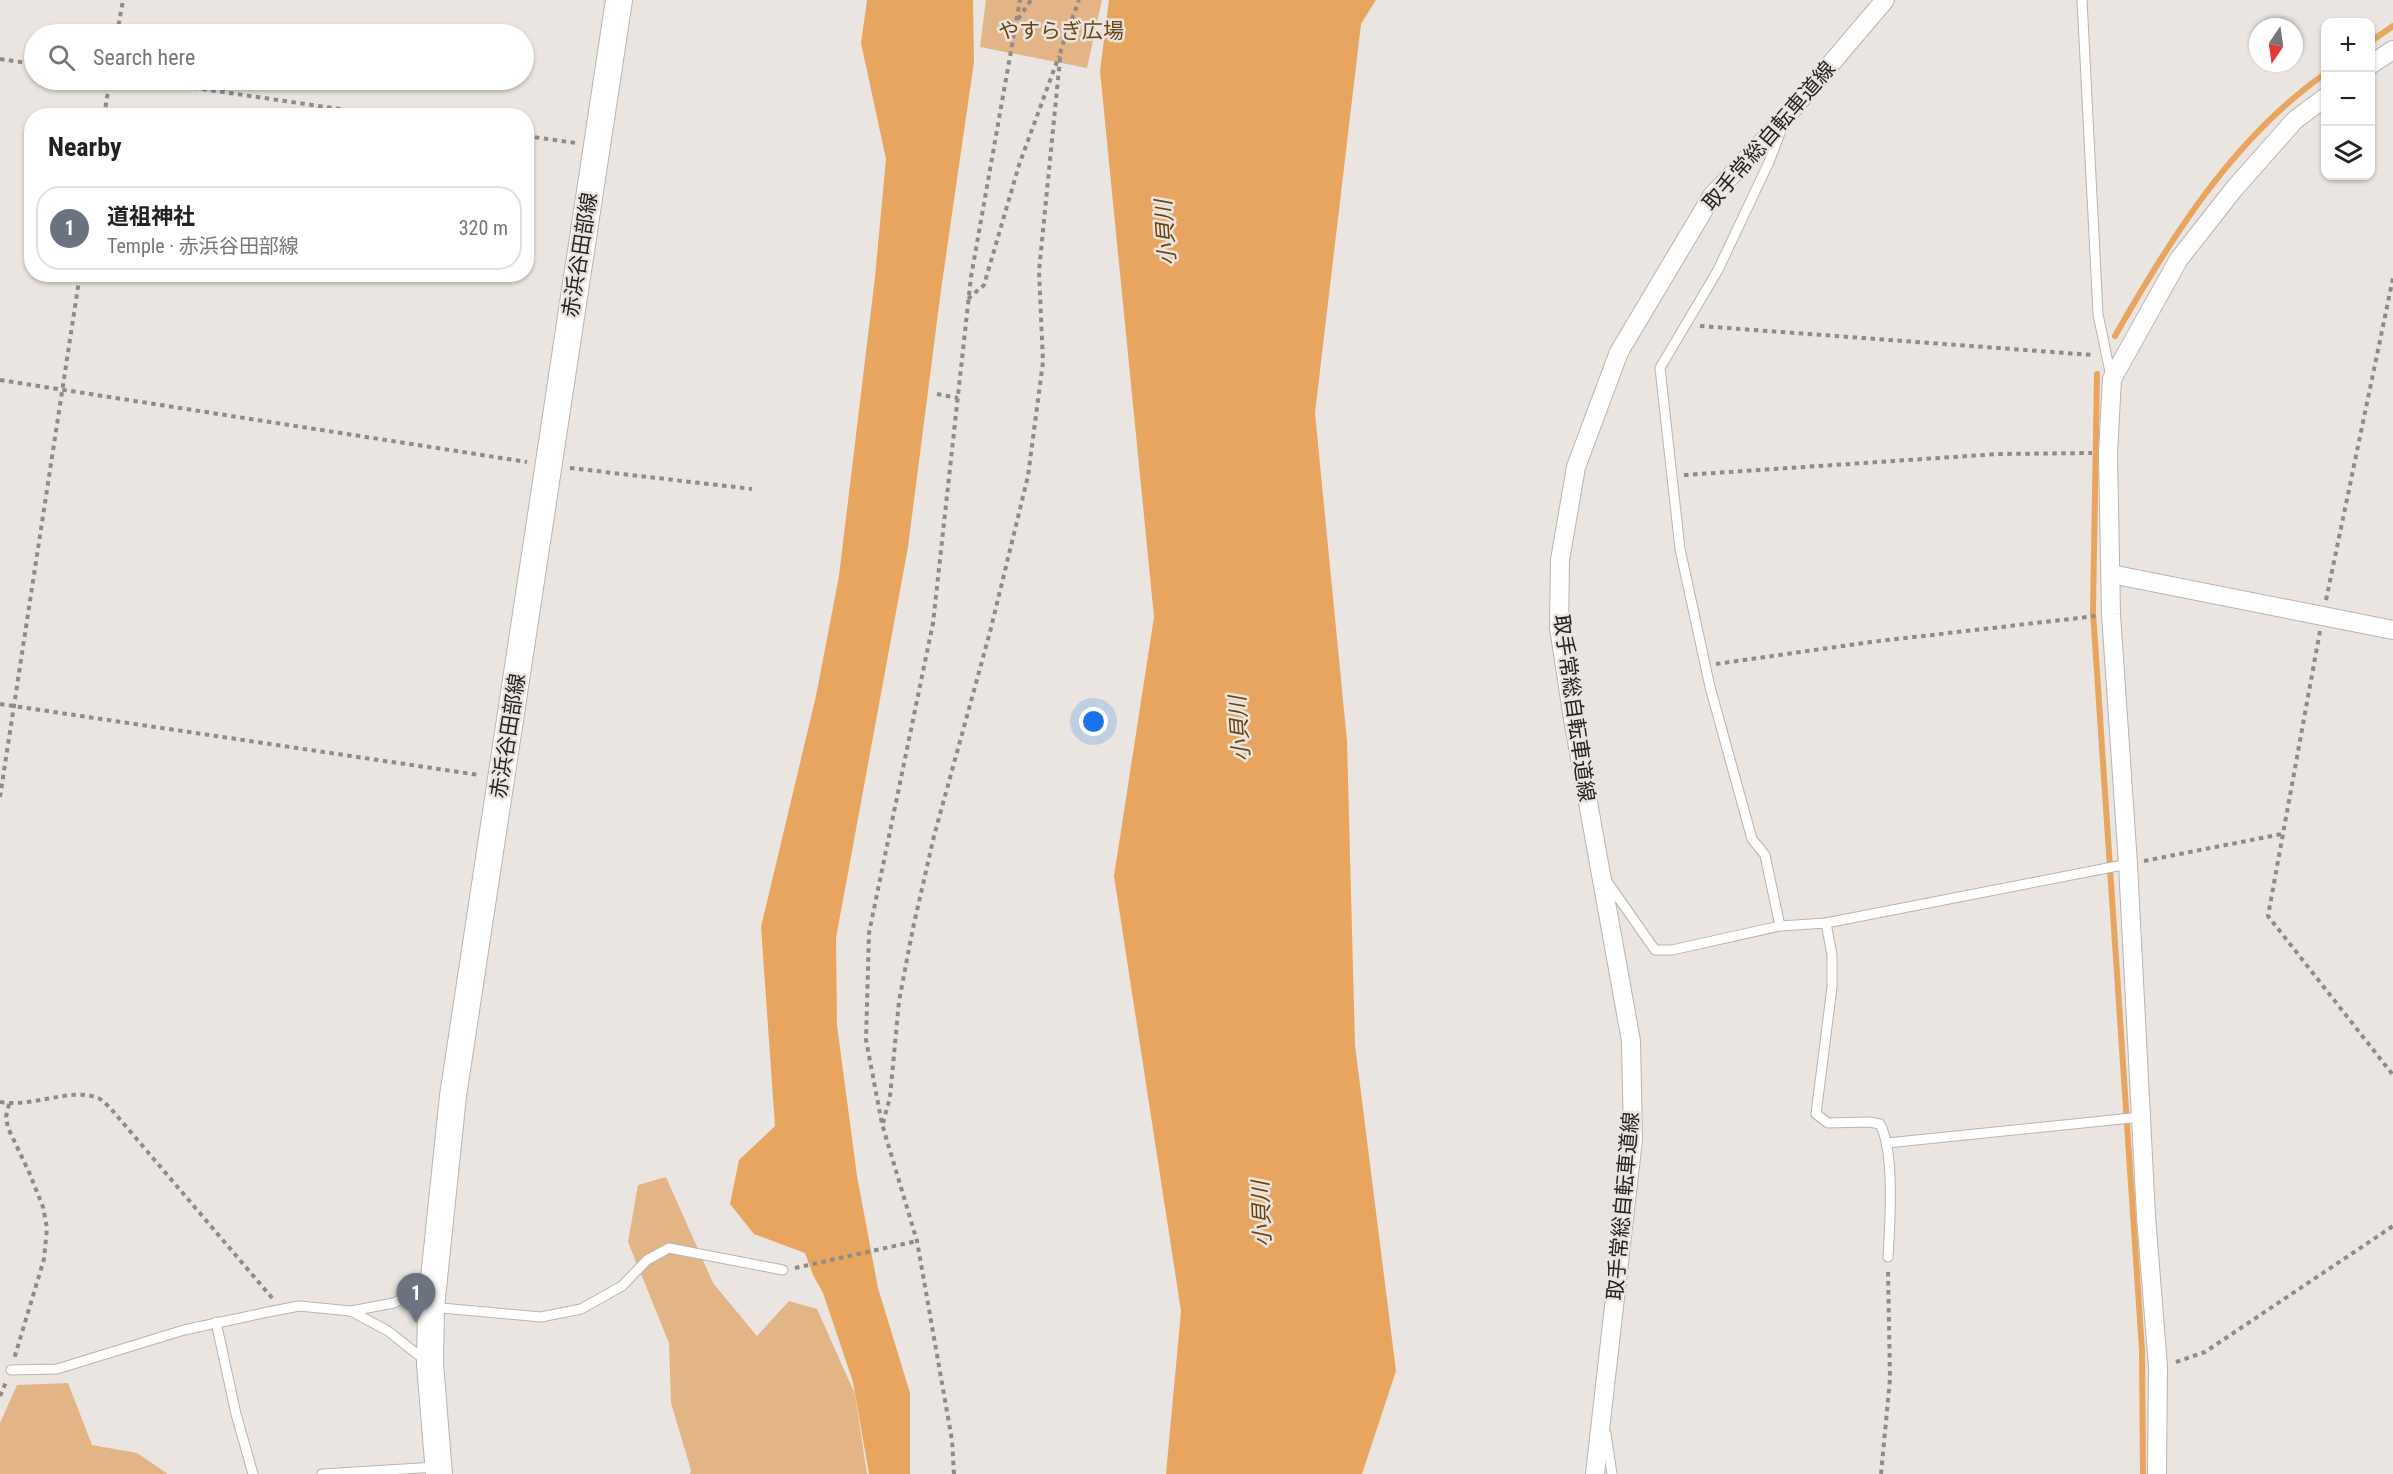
<!DOCTYPE html>
<meta charset="utf-8">
<style>
body{margin:0;font-family:"Roboto Condensed","Noto Sans JP",sans-serif;background:#f2f2f2;color:#222}
.controls{position:absolute;right:18px;top:18px;display:grid;overflow:hidden;border-radius:12px;box-shadow:0 2px 4px #0004}
.controls button{width:54px;height:54px;display:grid;place-items:center;padding:0;border:0;border-bottom:2px solid #e0e0e0;background:#fff;color:#222;font:30px sans-serif}
.compass{position:absolute;left:2249px;top:18px;width:54px;height:54px;border-radius:50%;background:#fff;box-shadow:0 2px 4px #0004;rotate:193deg}
.you{position:absolute;left:1094px;top:722px;width:21px;height:21px;margin:-15px;border:4px solid #fff;border-radius:50%;background:#1a73e8;box-shadow:0 0 0 9px #1a73e833}
.badge{display:grid;place-items:center;width:39px;height:39px;border-radius:50%;background:#1a73e8;color:#fff;font-size:20px;font-weight:700}
.pin{position:absolute;translate:-50% -50px;filter:drop-shadow(0 2px 3px #0008)}
.pin::after{content:'';position:absolute;top:32px;width:21px;height:18px;background:inherit;clip-path:polygon(0 0,100% 0,50% 100%)}
.list{margin:0;padding:0;list-style:none}
h2{display:flex;justify-content:space-between;align-items:center;height:78px;margin:0;padding:0 24px;font-size:26px}
h2 small{font-size:20px;font-weight:400;color:#767676}
.list li{display:grid;grid-template-columns:39px 1fr auto;gap:18px;align-items:center;box-sizing:border-box;height:84px;margin:0 12px 12px;padding:0 12px;border:2px solid #e0e0e0;border-radius:24px}
.list b{display:block;font-size:22px;white-space:nowrap}
.list p{margin:0;font-size:20px;white-space:nowrap;color:#767676}
.list em{font-size:20px;font-style:normal;color:#767676}
.icon{flex:none;width:33px;height:33px;fill:none;stroke:currentColor;stroke-width:2;stroke-linecap:round;stroke-linejoin:round}
.map{position:relative;flex:none;width:2393px;height:1474px;overflow:hidden}
.search{position:absolute;background:#fff;box-shadow:0 2px 4px #0004;left:24px;top:24px;width:510px;height:66px;display:flex;align-items:center;gap:15px;box-sizing:border-box;padding:0 21px;border-radius:33px;color:#767676;font-size:22px}
.panel{position:absolute;background:#fff;box-shadow:0 2px 4px #0004;left:24px;top:108px;width:510px;height:174px;border-radius:24px}
.map>svg:first-child{display:block}
.green{fill:#e3b486}
.water{fill:#e8a55f}
.lines{fill:none;stroke-linecap:round;stroke-linejoin:round}
.stream{stroke:#e8a55f;stroke-width:6}
.service-casing{stroke:#b8b4af;stroke-width:11}
.minor-casing{stroke:#b8b4af;stroke-width:20}
.secondary-casing{stroke:#b8b4af;stroke-width:28}
.path{stroke:#8f8c88;stroke-width:4;stroke-dasharray:4.5 4.5;stroke-linecap:butt}
.service{stroke:#fff;stroke-width:9}
.minor{stroke:#fff;stroke-width:18}
.secondary{stroke:#fff;stroke-width:26}
.labels{text-anchor:middle;stroke-width:5;stroke-linejoin:round;paint-order:stroke}
.park-label{font-size:21px;fill:#6f440c;stroke:#eae5e0}
.street-label{font-size:21px;fill:#252321;stroke:#eae5e0}
.water-label{font-size:22px;font-style:italic;fill:#6e430b;stroke:#eae5e0}
</style>
<div class="map">
<svg width="2393" height="1474" viewBox="0 0 2393 1474">
<rect width="100%" height="100%" fill="#eae5e0"/>
<g class="green">
<polygon points="986,0 1102,0 1087,68 980,47"/>
<polygon points="666,1177 713,1283 757,1336 789,1301 817,1309 855,1394 867,1474 690,1474 691,1470 671,1403 669,1343 628,1242 638,1185"/>
<polygon points="68,1383 92,1445 137,1453 168,1474 0,1474 0,1423 17,1385"/>
</g>
<g class="water">
<polygon points="867,0 973,0 974,62 941,290 908,547 836,938 837,1025 857,1176 878,1288 910,1393 910,1474 869,1474 853,1382 823,1293 813,1275 805,1253 754,1234 730,1204 739,1160 775,1126 761,927 816,696 839,576 875,277 886,159 861,43"/>
<polygon points="1109,0 1376,0 1361,24 1315,413 1347,741 1355,1045 1396,1371 1362,1474 1166,1474 1181,1311 1114,876 1154,617 1100,71"/>
</g>
<g class="lines">
<g class="stream">
<polyline points="2370,42 2393,26"/>
<path d="M2115,336C2170,239 2233,138 2326,73"/>
<polyline points="2097,374 2093,612 2142,1350 2143,1474"/>
</g>
<g class="service-casing">
<g id="service">
<polyline points="2082,0 2098,314 2111,377"/>
<polyline points="1606,880 1655,950 1672,950 1780,926 1826,923 2128,864"/>
<path d="M1826,923L1832,955V987L1816,1114L1828,1123L1869,1122L1880,1124C1895,1152 1890,1224 1888,1257"/>
<polyline points="1780,926 1765,855 1752,839 1710,687 1680,549 1660,368 1718,270 1769,162 1782,128"/>
<polyline points="1887,1143 2141,1117"/>
<polyline points="431,1307 541,1317 581,1309 622,1286 647,1260 669,1248 783,1270"/>
<polyline points="216,1322 236,1414 253,1474"/>
<polyline points="426,1361 388,1331 351,1311 394,1303 430,1283"/>
<polyline points="11,1370 57,1369 184,1330 268,1312 299,1306 351,1311"/>
<polyline points="1606,1434 1612,1474"/>
<polyline points="322,1474 436,1467"/>
</g>
</g>
<g class="minor-casing">
<g id="minor">
<polyline points="2370,65 2393,50"/>
<polyline points="2111,574 2393,630"/>
<polyline points="1595,1474 1633,1139 1631,1041 1573,719 1559,628 1560,560 1576,467 1619,352 1712,196 1783,120 1885,0"/>
<polyline points="2157,1474 2158,1367 2146,1216 2128,864 2111,614 2108,453 2112,379 2179,259 2234,189 2295,120 2326,97"/>
</g>
</g>
<g class="secondary-casing">
<polyline id="secondary" points="439,1474 430,1364 431,1307 453,1096 619,0"/>
</g>
<g class="path">
<polyline points="1018,19 1031,0"/>
<polyline points="117,34 123,0"/>
<polyline points="0,59 34,64"/>
<polyline points="140,80 388,116"/>
<polyline points="104,116 110,80"/>
<polyline points="526,136 576,143"/>
<polyline points="968,299 984,285 1019,165 1059,56"/>
<polyline points="1700,326 2093,355"/>
<polyline points="0,380 527,462"/>
<polyline points="937,394 958,398"/>
<polyline points="570,468 752,489"/>
<polyline points="1684,475 1998,454 2092,453"/>
<polyline points="2326,600 2393,278"/>
<polyline points="2320,631 2268,916 2393,1075"/>
<polyline points="1716,664 1871,642 2096,616"/>
<polyline points="0,704 479,775"/>
<polyline points="0,797 80,274"/>
<polyline points="2144,861 2282,834"/>
<path d="M0,1102C32,1108 71,1087 98,1098C103,1100 108,1106 112,1110L273,1299"/>
<polyline points="9,1104 6,1117 8,1128 29,1172 43,1207 47,1228 44,1259 14,1359"/>
<polyline points="883,1123 890,1097 899,1001 913,928 934,836 990,632 1028,476 1043,362 1039,271 1061,49 1079,0"/>
<polyline points="795,1268 917,1241"/>
<polyline points="2176,1362 2205,1352 2393,1226"/>
<polyline points="0,1396 7,1380"/>
<polyline points="954,1474 952,1440 917,1241 882,1124 866,1040 869,933 933,623 971,277 1020,0"/>
<polyline points="1881,1474 1890,1379 1888,1270"/>
</g>
<use href="#service" class="service"/>
<use href="#minor" class="minor"/>
<use href="#secondary" class="secondary"/>
</g>
<g class="labels">
<g class="park-label">
<text x="1061" y="38">やすらぎ広場</text>
</g>
<g class="street-label">
<text transform="translate(1769 136) rotate(-49)" y="7">取手常総自転車道線</text>
<text transform="translate(580 255) rotate(-81)" y="7">赤浜谷田部線</text>
<text transform="translate(1574 708) rotate(82)" y="7">取手常総自転車道線</text>
<text transform="translate(508 736) rotate(-81)" y="7">赤浜谷田部線</text>
<text transform="translate(1623 1206) rotate(-85)" y="7">取手常総自転車道線</text>
</g>
<g class="water-label">
<text transform="translate(1165 233) rotate(-94)" y="8">小貝川</text>
<text transform="translate(1239 729) rotate(-94)" y="8">小貝川</text>
<text transform="translate(1261 1214) rotate(-92)" y="8">小貝川</text>
</g>
</g>
</svg>
<div class="controls">
<button>+</button>
<button>−</button>
<button><svg class="icon" aria-label="layers" viewBox="0 0 24 24"><path d="M12 4l9 5-9 5-9-5zM3 14l9 5 9-5"/></svg></button>
</div>
<svg class="compass" viewBox="-18 -18 36 36"><path d="M0-13l5 13h-10z" fill="#e53935"/><path d="M0 13l5-13h-10z" fill="#767676"/></svg>
<div class="you"></div>
<div class="pin badge" style="left:416px;top:1323px;background:#6b7280">1</div>
<div class="search"><svg class="icon" aria-label="search" viewBox="0 0 24 24"><circle cx="10" cy="10" r="6"/><path d="M15 15l6 6"/></svg>Search here</div>
<section class="panel">
<h2>Nearby<small></small></h2>
<ul class="list">
<li><span class="badge" style="background:#6b7280">1</span><div><b>道祖神社</b><p>Temple · 赤浜谷田部線</p></div><em>320 m</em></li>
</ul>
</section>
</div>
